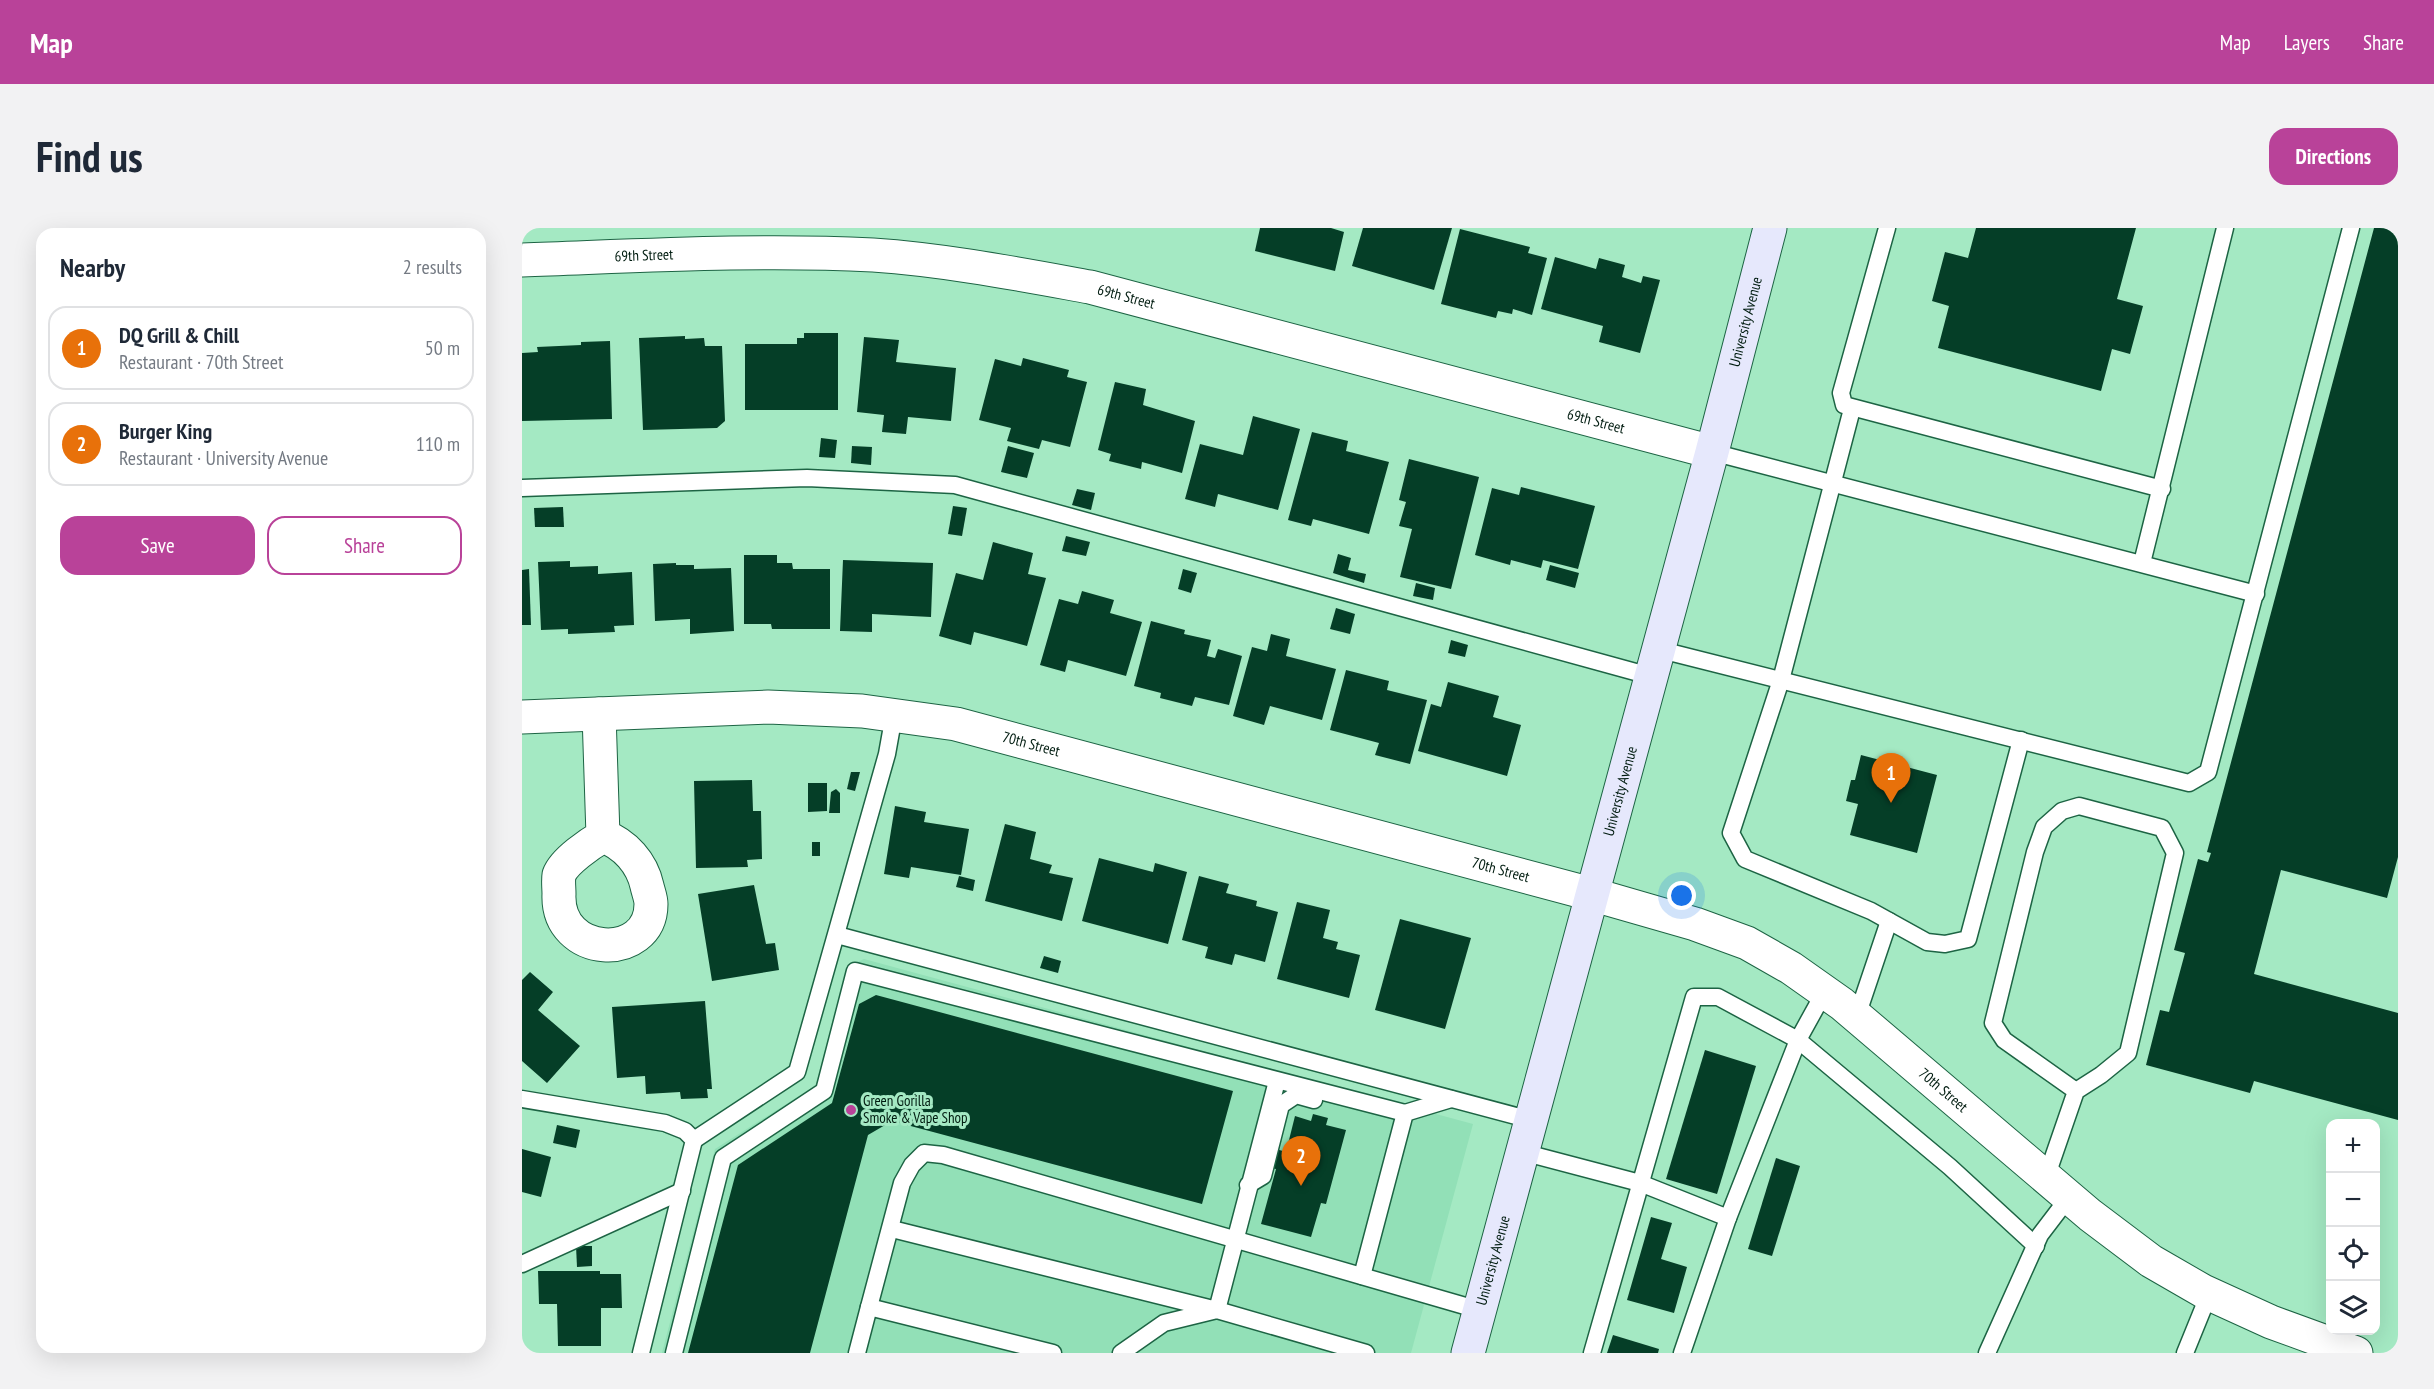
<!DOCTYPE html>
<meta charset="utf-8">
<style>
body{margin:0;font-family:"PT Sans Narrow",sans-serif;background:#f2f2f3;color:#1f2937}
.controls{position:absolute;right:18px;bottom:18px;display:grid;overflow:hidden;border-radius:12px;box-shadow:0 6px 24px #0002}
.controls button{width:54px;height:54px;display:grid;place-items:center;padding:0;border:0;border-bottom:2px solid #e0e1e3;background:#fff;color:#1f2937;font:30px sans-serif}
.you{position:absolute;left:1160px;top:668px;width:21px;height:21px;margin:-15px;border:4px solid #fff;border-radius:50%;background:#1a73e8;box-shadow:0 0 0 9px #1a73e833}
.badge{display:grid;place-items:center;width:39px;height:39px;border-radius:50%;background:#b94299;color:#fff;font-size:20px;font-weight:700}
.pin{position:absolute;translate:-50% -50px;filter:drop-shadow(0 2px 3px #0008)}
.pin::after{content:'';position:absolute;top:32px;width:21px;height:18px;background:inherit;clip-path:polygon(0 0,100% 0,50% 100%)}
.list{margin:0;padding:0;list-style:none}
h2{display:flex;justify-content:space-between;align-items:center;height:78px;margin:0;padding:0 24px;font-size:26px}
h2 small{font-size:20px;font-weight:400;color:#747a83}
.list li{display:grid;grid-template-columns:39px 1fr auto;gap:18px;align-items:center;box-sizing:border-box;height:84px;margin:0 12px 12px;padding:0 12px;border:2px solid #e0e1e3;border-radius:18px}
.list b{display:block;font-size:22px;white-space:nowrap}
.list p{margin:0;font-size:20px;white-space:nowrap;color:#747a83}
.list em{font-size:20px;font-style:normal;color:#747a83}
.actions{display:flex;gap:12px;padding:18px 24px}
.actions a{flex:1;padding:14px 0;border:2px solid #b94299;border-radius:18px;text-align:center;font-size:21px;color:#b94299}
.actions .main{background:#b94299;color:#fff}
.icon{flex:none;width:33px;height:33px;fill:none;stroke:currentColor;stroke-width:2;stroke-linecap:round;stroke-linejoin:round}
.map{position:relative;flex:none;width:1876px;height:1125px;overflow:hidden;border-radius:18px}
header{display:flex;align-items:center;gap:36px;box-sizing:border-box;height:84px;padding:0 30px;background:#b94299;color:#fff}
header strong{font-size:28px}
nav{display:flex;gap:33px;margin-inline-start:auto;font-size:21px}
.intro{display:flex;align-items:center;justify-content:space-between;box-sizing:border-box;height:144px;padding:0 36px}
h1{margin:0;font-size:42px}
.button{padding:15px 27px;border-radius:18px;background:#b94299;color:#fff;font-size:21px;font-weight:700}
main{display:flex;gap:36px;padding:0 36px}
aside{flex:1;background:#fff;border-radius:18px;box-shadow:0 6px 24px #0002}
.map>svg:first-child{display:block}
.built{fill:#92e0b7}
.building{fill:#053e27}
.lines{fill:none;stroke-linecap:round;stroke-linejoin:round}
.service-casing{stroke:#1d6444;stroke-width:19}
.minor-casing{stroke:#1d6444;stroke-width:35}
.secondary-casing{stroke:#1d6444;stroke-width:35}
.service{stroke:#fff;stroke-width:16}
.minor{stroke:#fff;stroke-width:33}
.secondary{stroke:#e6e8fc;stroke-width:33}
.poi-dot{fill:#b94299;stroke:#a4e9c3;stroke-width:2}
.labels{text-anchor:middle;stroke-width:6;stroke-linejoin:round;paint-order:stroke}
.street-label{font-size:15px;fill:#011c10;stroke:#a4e9c3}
.poi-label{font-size:15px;fill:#011c10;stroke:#a4e9c3;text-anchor:start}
</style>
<header>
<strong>Map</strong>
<nav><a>Map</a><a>Layers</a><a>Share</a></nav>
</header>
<div class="intro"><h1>Find us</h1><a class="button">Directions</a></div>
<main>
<aside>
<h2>Nearby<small>2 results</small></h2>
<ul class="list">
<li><span class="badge" style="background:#e8710a">1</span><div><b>DQ Grill &amp; Chill</b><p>Restaurant · 70th Street</p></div><em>50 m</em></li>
<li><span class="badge" style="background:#e8710a">2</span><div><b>Burger King</b><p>Restaurant · University Avenue</p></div><em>110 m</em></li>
</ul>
<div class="actions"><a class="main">Save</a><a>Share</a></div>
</aside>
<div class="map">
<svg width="1876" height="1125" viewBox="0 0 1876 1125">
<rect width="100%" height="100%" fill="#a4e9c3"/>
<polygon class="built" points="342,731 951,896 889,1125 140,1125 193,921 296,856 328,737"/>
<g class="building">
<polygon points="738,0 809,0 822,4 813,43 733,23"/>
<polygon points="841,0 930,0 912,62 830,38"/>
<polygon points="1454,0 1614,0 1595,71 1621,78 1608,126 1590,121 1579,163 1416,120 1427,78 1410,73 1423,24 1446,30"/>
<polygon points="1852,0 1876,0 1876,629 1865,670 1759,642 1732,746 1876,785 1876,892 1732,853 1728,865 1624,837 1638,782 1647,784 1663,725 1652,722 1676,631 1686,634 1689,625 1685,624"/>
<polygon points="938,1 1008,19 1006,25 1025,30 1010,87 991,81 990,86 976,83 974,90 919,76"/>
<polygon points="1033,29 1074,41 1077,30 1103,37 1100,49 1119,55 1121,48 1138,52 1118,125 1077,114 1081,98 1019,81"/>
<polygon points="282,105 316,105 316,182 223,182 223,116 275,116 275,110 282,110"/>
<polygon points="163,108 163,111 182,110 183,118 200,118 203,193 195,200 121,202 117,110"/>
<polygon points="342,109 377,112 374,134 434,140 429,193 386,189 384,206 360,204 362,187 335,184"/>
<polygon points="88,113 90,191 0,193 0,125 16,124 15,119 59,117 59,114"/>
<polygon points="501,130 547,142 545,149 565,154 548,219 520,212 517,221 485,213 489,200 457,192 473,131 499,138"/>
<polygon points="593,154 624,161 621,177 673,193 660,245 620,234 619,241 587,233 589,226 576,222"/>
<polygon points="731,188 778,201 756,282 696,266 693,279 663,271 678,216 721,227"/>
<polygon points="790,204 826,213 824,223 867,234 847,306 791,291 789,298 766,292"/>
<polygon points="299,210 315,212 313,230 297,229"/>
<polygon points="330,218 350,219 349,237 329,235"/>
<polygon points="486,218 512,225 505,250 479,244"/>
<polygon points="887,231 957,249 929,361 878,349 890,301 877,298 884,274 877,272"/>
<polygon points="999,259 1073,278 1056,341 1021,332 1019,340 989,332 988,337 953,327 970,260 997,267"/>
<polygon points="555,261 573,265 569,282 550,277"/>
<polygon points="431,278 445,280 440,308 426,306"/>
<polygon points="41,279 42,299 13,299 12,280"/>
<polygon points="544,308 568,314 564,328 540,323"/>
<polygon points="471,314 511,325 506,346 524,350 505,418 452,404 449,417 417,408 434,345 461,352"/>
<polygon points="816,326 829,330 826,342 844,346 842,355 811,345"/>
<polygon points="222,327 255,327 255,335 270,335 271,341 308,341 308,401 250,401 249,396 222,396"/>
<polygon points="321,332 411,335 409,389 350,386 350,404 318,403"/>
<polygon points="48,333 48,339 76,338 76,346 110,344 112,397 92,398 93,404 46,406 46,401 19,402 16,334"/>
<polygon points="154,335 154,337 172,337 172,341 209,340 212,403 168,406 168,391 133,393 131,336"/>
<polygon points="1028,337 1057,345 1053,360 1024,352"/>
<polygon points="7,341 9,397 0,397 0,342"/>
<polygon points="661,341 675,345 669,365 656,361"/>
<polygon points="894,355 913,360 911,372 891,368"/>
<polygon points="560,363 592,372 588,385 620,394 604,448 546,432 543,444 518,437 537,371 556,376"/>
<polygon points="814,380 833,386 828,406 808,401"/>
<polygon points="629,393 663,402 662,406 689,412 685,428 693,430 696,421 720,428 707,477 673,469 670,478 638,470 639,465 612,458"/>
<polygon points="749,406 768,411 764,428 814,441 800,492 748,478 742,497 711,488 730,419 745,423"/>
<polygon points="929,412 946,417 943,429 926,425"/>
<polygon points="824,442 867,453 865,462 905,472 888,536 853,527 857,515 808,502"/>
<polygon points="926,454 977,468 971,489 999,497 985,548 896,523 909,476 919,479"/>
<polygon points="1339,527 1415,547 1395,625 1328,607 1336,576 1324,573 1329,552 1333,552"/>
<polygon points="329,544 338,544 333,563 325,561"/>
<polygon points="230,552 231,583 239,583 240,631 225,632 226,639 174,640 172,553"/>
<polygon points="286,555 305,555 305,583 286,584"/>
<polygon points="314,561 318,565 318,585 307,585 309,564"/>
<polygon points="373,578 404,584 402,594 447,601 439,647 389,639 387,650 362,646"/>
<polygon points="483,596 514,604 508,631 530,637 527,645 551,650 540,693 463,673"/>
<rect x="290" y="614" width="8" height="14"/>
<polygon points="577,630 631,644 633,635 665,644 646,716 560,693"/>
<polygon points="437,648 453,652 451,663 434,659"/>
<polygon points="677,648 707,656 704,665 735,673 734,678 756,684 743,734 713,726 710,737 683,730 686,719 660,712"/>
<polygon points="232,657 244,716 253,715 257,742 190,753 176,666"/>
<polygon points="775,674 808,682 801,710 816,714 814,721 838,727 827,770 755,751"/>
<polygon points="878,691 949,710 923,801 853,782"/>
<polygon points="522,728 539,733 536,745 518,740"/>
<polygon points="8,744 31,764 16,782 58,818 25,855 0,833 0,752"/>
<polygon points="354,767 711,863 680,976 370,893 346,907 288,1125 166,1125 216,937 310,875 337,776"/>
<polygon points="183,773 190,861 185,861 186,870 159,871 158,864 124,866 123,848 95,850 90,779"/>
<polygon points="1183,822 1234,838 1195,966 1144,951"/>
<polygon points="791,886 806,890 804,897 824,902 804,976 799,975 789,1009 739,996 754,941 749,940 754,921 764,924 773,888 789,893"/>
<polygon points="35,897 58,902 54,920 31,915"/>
<polygon points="0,921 29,929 19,969 0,964"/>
<polygon points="1254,930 1278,938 1250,1028 1226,1021"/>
<polygon points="1129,989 1150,995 1139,1031 1165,1039 1152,1085 1105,1072"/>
<polygon points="54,1018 70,1018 70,1038 55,1039"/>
<polygon points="16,1043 78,1043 78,1046 99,1046 100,1080 79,1080 79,1118 36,1118 35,1076 17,1076"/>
<polygon points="1091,1107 1137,1121 1136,1125 1085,1125"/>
</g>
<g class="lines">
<g class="service-casing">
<g id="service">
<polyline points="1365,0 1319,165 1322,177 1640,261"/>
<polyline points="1330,181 1259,452 1209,605 1223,631 1349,683 1405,714 1423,716 1446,711 1499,512"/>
<polyline points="1190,224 1734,366"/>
<polyline points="0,260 285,250 433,257 1128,448"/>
<polyline points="1620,335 1703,0"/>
<polyline points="1135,421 1667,555 1686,544 1829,0"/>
<polyline points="315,707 1009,892"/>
<polyline points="1335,788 1367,693"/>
<polyline points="0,871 143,895 163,903 172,912 119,1125"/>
<polyline points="172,912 275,844 365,526 372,487"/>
<polyline points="1000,924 1118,955 1206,990"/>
<polyline points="1524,950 1554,863 1579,847 1606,825 1653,625 1640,600 1557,578 1540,583 1522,599 1513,624 1471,795 1482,812 1554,863"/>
<polyline points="726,957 741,948 759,877 774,867 792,872"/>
<polyline points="370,1001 695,1082 755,853"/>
<polyline points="0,1036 160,963"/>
<polyline points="840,1048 883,885 929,871"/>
<polyline points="347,1079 380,955 390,937 402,925 421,927 957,1082"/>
<polyline points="152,1125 201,930 302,863 333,743 883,885"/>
<polyline points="335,1125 347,1079 531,1125"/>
<polyline points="599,1125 642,1095 695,1082 844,1125"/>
<polyline points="1070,1125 1172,769 1196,769 1276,812 1428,939 1514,1018"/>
<polyline points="1160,1125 1206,990 1276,812 1303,763"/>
<polyline points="1465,1125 1518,1007 1547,969"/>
<polyline points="1663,1125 1687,1066"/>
</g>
</g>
<g class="minor-casing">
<g id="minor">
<path id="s1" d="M0,32C117,28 234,21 351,27C424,32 496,46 568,59L1190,224"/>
<path d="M77,486L81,608C103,616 120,635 125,658C126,663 129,670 129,676C129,734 34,730 37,666C37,660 36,653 37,647C42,633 69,615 81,608"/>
<path id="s2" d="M0,489L246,479L340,483L434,496L1069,666L1173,696L1225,715L1269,740L1320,776L1568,987L1629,1033L1681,1063L1749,1094L1834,1125"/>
</g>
</g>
<g class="secondary-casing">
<g id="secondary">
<path id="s3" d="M946,1125L1190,224L1248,0"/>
</g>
</g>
<use href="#service" class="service"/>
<use href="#minor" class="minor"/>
<use href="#secondary" class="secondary"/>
</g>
<circle class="poi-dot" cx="329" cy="882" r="6"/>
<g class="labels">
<g class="street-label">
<text dy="5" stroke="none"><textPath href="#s1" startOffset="122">69th Street</textPath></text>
<text dy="5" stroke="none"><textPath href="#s1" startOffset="608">69th Street</textPath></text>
<text dy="5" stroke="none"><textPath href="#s3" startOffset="1068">University Avenue</textPath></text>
<text dy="5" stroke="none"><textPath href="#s1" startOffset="1094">69th Street</textPath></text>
<text dy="5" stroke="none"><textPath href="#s2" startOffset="513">70th Street</textPath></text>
<text dy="5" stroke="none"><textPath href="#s3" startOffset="582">University Avenue</textPath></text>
<text dy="5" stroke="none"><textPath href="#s2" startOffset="999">70th Street</textPath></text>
<text dy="5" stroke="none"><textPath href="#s2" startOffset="1502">70th Street</textPath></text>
<text dy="5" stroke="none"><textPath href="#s3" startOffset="96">University Avenue</textPath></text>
</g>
<g class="poi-label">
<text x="341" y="878">Green Gorilla<tspan x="341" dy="17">Smoke &amp; Vape Shop</tspan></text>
</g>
</g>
</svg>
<div class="controls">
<button>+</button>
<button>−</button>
<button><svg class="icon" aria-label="locate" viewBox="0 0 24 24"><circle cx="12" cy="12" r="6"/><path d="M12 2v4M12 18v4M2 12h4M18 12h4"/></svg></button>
<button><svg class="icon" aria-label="layers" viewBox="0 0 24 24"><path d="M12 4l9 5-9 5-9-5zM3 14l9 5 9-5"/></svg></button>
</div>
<div class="you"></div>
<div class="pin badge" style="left:1369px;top:575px;background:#e8710a">1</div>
<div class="pin badge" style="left:779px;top:958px;background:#e8710a">2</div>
</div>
</main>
